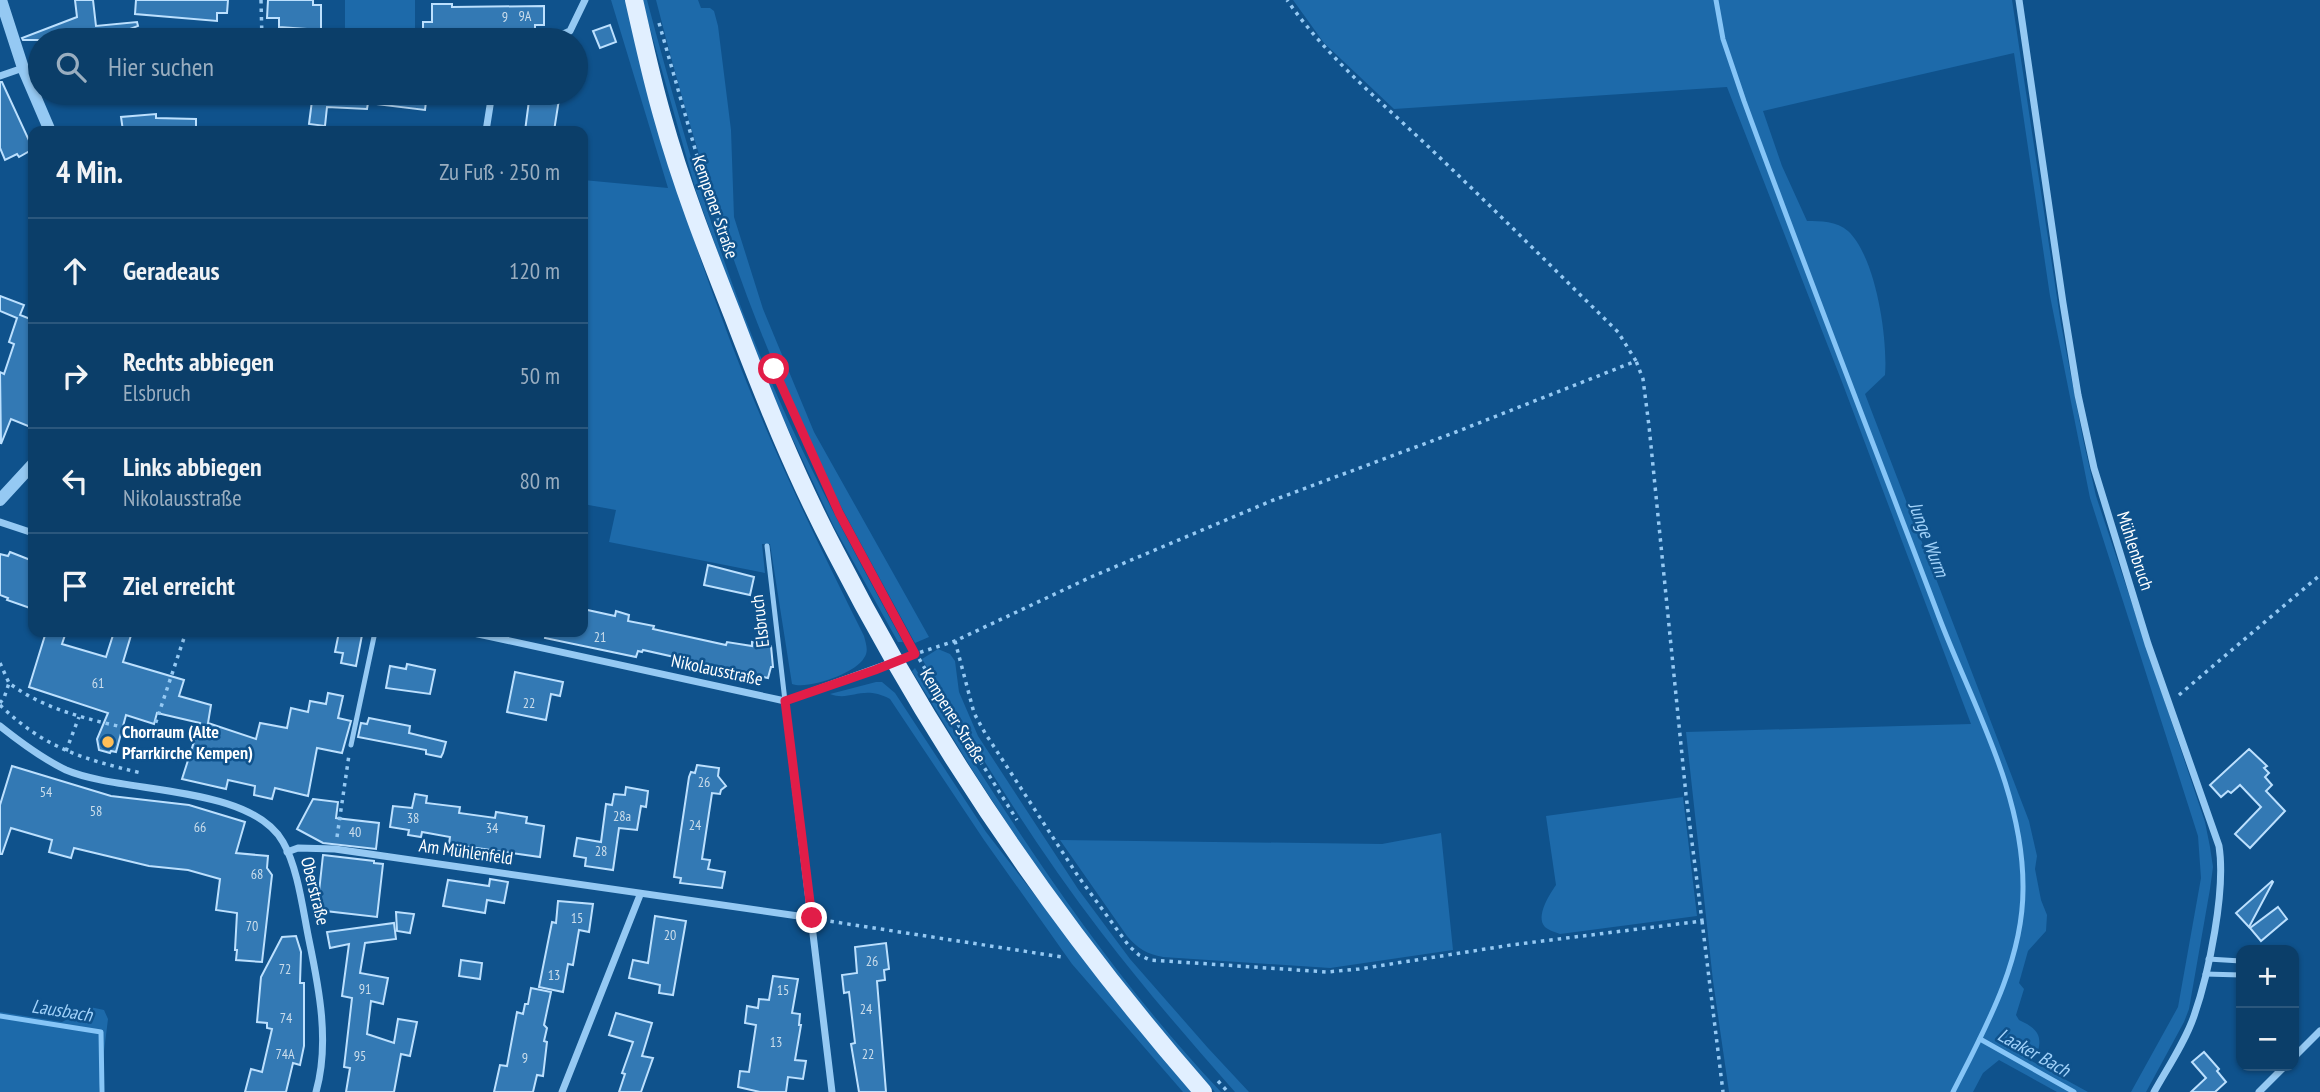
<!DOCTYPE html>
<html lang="de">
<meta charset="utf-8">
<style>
body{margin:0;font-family:"PT Sans Narrow",sans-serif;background:#194971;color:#f1f3f6}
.controls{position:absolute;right:21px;bottom:21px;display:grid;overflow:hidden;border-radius:14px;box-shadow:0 2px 5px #0004}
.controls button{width:63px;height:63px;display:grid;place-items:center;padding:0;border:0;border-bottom:2px solid #2b577d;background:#0b3e69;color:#f1f3f6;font:35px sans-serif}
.stop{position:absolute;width:21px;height:21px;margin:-16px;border:5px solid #e11d48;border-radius:50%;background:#fff}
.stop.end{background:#e11d48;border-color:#fff;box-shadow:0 2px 7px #0008}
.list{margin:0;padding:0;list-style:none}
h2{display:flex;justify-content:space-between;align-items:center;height:91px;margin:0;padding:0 28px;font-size:30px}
h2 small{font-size:23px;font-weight:400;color:#9aaec0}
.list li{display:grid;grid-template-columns:46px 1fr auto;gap:21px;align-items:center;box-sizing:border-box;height:105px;padding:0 28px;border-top:2px solid #2b577d}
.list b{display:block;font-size:26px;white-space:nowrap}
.list p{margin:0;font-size:23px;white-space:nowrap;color:#9aaec0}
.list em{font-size:23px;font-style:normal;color:#9aaec0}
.icon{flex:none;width:38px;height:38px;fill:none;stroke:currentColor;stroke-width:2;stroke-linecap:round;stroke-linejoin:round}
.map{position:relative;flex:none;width:2320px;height:1092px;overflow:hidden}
.search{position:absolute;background:#0b3e69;box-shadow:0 2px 5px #0004;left:28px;top:28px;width:560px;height:77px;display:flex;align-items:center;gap:18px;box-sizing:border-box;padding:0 24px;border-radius:38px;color:#9aaec0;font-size:26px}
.panel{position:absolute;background:#0b3e69;box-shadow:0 2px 5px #0004;left:28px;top:126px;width:560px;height:511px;border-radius:14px}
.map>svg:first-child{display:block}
.green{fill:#1d6aaa}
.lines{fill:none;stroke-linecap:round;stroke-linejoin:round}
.stream{stroke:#86c5f7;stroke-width:5}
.building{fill:#3379b4;stroke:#bce0fe;stroke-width:2}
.path{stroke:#95c9f3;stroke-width:3.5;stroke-dasharray:3.5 5;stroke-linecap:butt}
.service{stroke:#95c9f3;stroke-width:5}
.minor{stroke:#95c9f3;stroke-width:7}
.tertiary{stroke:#95c9f3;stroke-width:12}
.primary{stroke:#e1efff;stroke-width:18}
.route{stroke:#e11d48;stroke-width:9}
.poi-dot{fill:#ffbe57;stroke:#0f528c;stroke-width:2.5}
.labels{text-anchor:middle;stroke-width:5;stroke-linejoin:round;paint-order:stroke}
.number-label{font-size:14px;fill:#ccdeec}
.street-label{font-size:18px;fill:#fff;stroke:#0f528c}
.poi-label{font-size:18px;font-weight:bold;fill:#fff;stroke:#0f528c;text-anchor:start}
.water-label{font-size:19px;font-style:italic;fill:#a1d2fa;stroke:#0f528c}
</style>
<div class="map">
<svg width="2320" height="1092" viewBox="0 0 2320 1092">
<rect width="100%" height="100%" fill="#0f528c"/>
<g class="green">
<rect x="345" y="0" width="70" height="40"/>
<path d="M611,0H626C653,107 682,213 721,316C761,426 812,532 864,636C866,644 869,651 864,658C856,673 808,690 792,684L770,544H762L765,573L609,542L616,510L583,504V180L668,188Z"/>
<path d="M642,0H647C679,119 712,239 759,353C800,453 851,547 903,642H898L834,527L758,365L696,191Z"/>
<path d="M656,0H698L701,8H710L714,11L718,26L731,130L734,217L763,309L814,432L929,637L915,643C882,582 848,522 817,460C746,314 696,157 656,0Z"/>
<path d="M1293,0H2012L2061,324L2083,439L2096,496L2205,822L2210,847L2213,867L2210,889L2189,1009L2184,1022L2146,1092H2131L2178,1007L2201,878L2198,836L2090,498L2050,296L2014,53L1763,111L1782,166L1807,221C1820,221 1837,221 1848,231C1876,257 1888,339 1885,375L1865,394L2029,821L2037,856L2035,869L2041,900L2047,915L2046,931L2028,951L2019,983L2024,989L2016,1015L2019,1020C2034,1027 2043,1033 2038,1051L2028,1059L2088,1092H2057L1999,1060L1983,1073L1973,1092H1729L1713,981L1686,732L1971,724L1842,382L1727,87L1394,109L1324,43Z"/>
<path d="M938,649L950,654L955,661L959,692L978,736L1078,889L1130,959L1208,1048L1249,1092H1235C1189,1040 1143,987 1101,932C1035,846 978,752 922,659Z"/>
<path d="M915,668C1006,816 1101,965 1221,1092H1215L1136,1001L1038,871L973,771L912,671Z"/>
<path d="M876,682H882L895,693L986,832L1121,1006L1195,1092H1183L1072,964L984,840L890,699C862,684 851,702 830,694Z"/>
<path d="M1683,797L1697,916L1560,934C1555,932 1548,930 1545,927C1535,916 1550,894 1556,885L1546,816Z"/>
<path d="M1441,833L1453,950L1330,968L1163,957C1147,954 1138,949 1127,936L1060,840L1382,844Z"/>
<polygon points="90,1007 104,1010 108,1019 99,1092 0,1092 0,1012 62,1022"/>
</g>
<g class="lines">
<g class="stream">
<path d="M1716,0L1723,39L1744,101C1807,274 1874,445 1939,617C1972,704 2024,793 2023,889C2023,961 1985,1029 1953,1092"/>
<polyline points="0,1016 101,1032 102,1092"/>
<polyline points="1980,1039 2074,1092"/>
</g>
</g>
<g class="building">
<polygon points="75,0 93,0 96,26 137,22 138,26 101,40 23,40 22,38 77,17"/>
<polygon points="136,0 228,0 227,13 217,13 217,21 135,14"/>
<polygon points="268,0 313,0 313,5 321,5 321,30 279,27 279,18 267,18"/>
<polygon points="432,4 452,4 452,7 544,6 544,25 535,25 535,32 469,31 469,35 445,36 445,39 432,39 432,36 423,36 423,22 432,22"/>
<polygon points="610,25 616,42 600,48 593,31"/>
<polygon points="0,82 2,82 33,149 19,157 17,154 5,160 0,148"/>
<polygon points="313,93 427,93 425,110 368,103 367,109 327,107 325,126 309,124"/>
<polygon points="530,93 560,93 554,131 525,131"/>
<polygon points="156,114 156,118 196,119 196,131 123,131 121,117"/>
<polygon points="0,296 24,305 20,315 33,320 33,428 11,419 1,444 0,372 4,374 14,344 9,342 17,318 0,311"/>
<polygon points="10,552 33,561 33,609 7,600 8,598 0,595 0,554 8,556"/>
<polygon points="708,565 754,577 750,595 704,585"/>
<polygon points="583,609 615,616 616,611 629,615 628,621 654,626 653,629 726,645 727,642 752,646 752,642 771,646 773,667 771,667 768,678 643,650 642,652 638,651 636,657 545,638 546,632 583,632"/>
<polygon points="46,632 66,632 62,644 106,657 114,632 132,632 123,662 184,680 179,696 211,705 208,723 256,739 260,723 287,728 291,708 308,712 310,701 326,704 328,693 343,696 338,718 351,721 342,753 317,748 308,796 275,788 272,799 254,795 255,786 228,780 226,789 182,779 200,723 157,713 154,724 126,715 116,752 111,751 110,753 99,750 97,739 108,713 29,687"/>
<polygon points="339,632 362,635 356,666 341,663 343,653 335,652"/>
<polygon points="407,664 435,670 430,694 386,688 390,666 406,669"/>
<polygon points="515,672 563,682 560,696 551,694 546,720 507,712"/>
<polygon points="369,718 410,726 409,733 446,742 443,753 441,757 426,754 426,750 358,737 361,723 367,724"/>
<polygon points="2249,749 2267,766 2264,768 2269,773 2265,777 2272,785 2266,791 2285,811 2250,848 2235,834 2261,807 2240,785 2231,793 2228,791 2221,797 2210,785"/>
<polygon points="697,765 719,768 718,776 726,786 721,790 720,794 712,793 702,859 710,860 708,869 725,872 722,888 680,883 681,878 674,877 689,777 691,772 695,773"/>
<polygon points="12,766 111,796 189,805 245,822 236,853 268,856 267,868 272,875 262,962 236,960 237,950 235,950 237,913 216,910 220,879 188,870 149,866 74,848 71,858 49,852 52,840 11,828 2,854 0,854 0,805"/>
<polygon points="626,787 648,791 646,807 641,806 637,830 619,828 613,870 585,866 586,858 574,856 577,838 601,842 606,804 612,805 614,794 625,795"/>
<polygon points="415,794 427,796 426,803 460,807 459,813 495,818 496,812 527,817 526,823 544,826 540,857 449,844 450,837 422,832 421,837 408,835 409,830 390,827 393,806 412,808"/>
<polygon points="313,799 338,802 336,818 379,823 376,849 323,843 297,829"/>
<polygon points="323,855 374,861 374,863 383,864 377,917 317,910"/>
<polygon points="490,879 508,882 504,903 487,900 485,913 443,906 448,880 489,886"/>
<polygon points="2272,881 2273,882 2249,927 2236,913"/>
<polygon points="558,901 593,904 589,932 579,930 573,965 568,964 563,992 539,987 552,922 556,923"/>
<polygon points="2278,907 2287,919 2261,941 2250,928"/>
<polygon points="396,912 414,914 410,933 397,931"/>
<polygon points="655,916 686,921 673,995 659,993 660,985 629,978 633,960 648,963"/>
<polygon points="394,923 396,939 365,943 360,973 388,978 383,1004 371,1001 367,1034 394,1043 398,1019 417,1022 410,1056 401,1054 394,1092 346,1092 350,1068 344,1067 352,998 342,996 349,944 330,948 327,932"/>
<polygon points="296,936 301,952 300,983 304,983 304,1046 300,1065 293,1063 286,1092 245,1092 251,1069 262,1072 272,1029 267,1028 267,1023 257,1022 261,977 282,937"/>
<polygon points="886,943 889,969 884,970 885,980 877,981 886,1092 859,1092 851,1044 855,1043 849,992 844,993 842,975 857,973 855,947"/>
<polygon points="461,960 482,963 480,979 459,976"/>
<polygon points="773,976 798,979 792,1013 800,1014 799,1025 801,1025 795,1060 806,1061 803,1079 788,1077 786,1092 760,1092 738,1087 740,1071 749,1072 756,1025 745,1023 747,1006 758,1008 759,999 769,1000"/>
<polygon points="531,988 551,992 544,1025 547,1028 544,1041 547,1042 543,1076 537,1075 533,1092 494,1092 500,1065 507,1066 517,1012 523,1014 525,1004 528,1004"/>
<polygon points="616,1013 652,1023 642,1056 653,1058 641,1092 619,1092 625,1074 622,1073 633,1042 609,1035"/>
<polygon points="2204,1052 2219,1069 2217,1071 2226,1082 2215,1092 2191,1092 2206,1078 2192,1062"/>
</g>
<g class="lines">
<g class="path">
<polyline points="261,0 262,40"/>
<polyline points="659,23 699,163 728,250"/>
<path d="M778,378C844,534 926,676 1017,820"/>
<polyline points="955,641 974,713 985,733 1078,876 1129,946 1139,955 1150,960 1327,972 1359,969 1511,945 1702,921 1686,795 1649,426 1643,379 1636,361"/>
<path d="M912,655L955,641L1091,577L1271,501L1456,432L1636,361L1618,332C1557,272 1497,212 1435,153C1384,104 1328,59 1287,0"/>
<polyline points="0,663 9,683"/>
<polyline points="2179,695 2320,575"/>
<path d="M0,703L4,698L9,683C50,714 103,722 152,734L186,632"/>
<path d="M0,705C44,748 83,759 141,773"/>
<polyline points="66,751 79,717"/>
<polyline points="337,837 349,755"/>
<polyline points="822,920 1062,957"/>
<polyline points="1702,921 1723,1092"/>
<polyline points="1218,1081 1228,1092"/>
</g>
<g class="service">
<polyline points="767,546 785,701"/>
<polyline points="351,745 375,632"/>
<polyline points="2208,959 2241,961"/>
<polyline points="2205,974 2241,975"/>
</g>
<g class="minor">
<path d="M2019,0L2063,303L2078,395L2094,468L2148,644L2219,846C2226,890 2209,973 2194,1016C2185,1042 2168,1067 2154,1092"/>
<polyline points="121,40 139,32 223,40"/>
<polyline points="550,40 570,31 585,0"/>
<polyline points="0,76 23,68"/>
<polyline points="28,80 40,75"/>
<polyline points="486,131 492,93"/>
<polyline points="0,522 33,533"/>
<polyline points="469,632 785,701"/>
<polyline points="785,701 832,1092"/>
<polyline points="785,701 893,662"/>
<path d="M0,726C20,742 43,759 66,770C122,794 250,784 283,842C298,868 303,911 309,940C319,988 330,1043 316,1092"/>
<polyline points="287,852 298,848 335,849 812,918"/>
<polyline points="2294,1057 2320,1031"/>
<polyline points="562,1092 640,895"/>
<polyline points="2259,1092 2285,1066"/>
</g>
<g class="tertiary">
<polyline points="1,0 23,68 50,131"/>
<polyline points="0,500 33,464"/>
</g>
<path class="primary" d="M634,0C643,39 651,77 662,115C681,184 707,250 733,316C763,395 795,475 835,551C935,746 1059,927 1203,1092"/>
</g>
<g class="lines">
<polyline class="route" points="774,369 839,513 915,654 875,670 785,701 812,918"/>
</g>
<circle class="poi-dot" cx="108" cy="742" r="7"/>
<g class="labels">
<g class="number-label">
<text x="525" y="21">9A</text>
<text x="505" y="22">9</text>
<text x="600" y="642">21</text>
<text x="98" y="688">61</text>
<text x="529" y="708">22</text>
<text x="704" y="787">26</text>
<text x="46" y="797">54</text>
<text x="96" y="816">58</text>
<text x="622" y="821">28a</text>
<text x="413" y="823">38</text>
<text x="695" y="830">24</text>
<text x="200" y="832">66</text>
<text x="492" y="833">34</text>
<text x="355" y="837">40</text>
<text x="601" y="856">28</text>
<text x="257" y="879">68</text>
<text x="577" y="923">15</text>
<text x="252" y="931">70</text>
<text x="670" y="940">20</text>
<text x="872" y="966">26</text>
<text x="285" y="974">72</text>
<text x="554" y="980">13</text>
<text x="365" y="994">91</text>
<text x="783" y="995">15</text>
<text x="866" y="1014">24</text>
<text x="286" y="1023">74</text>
<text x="776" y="1047">13</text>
<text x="285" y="1059">74A</text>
<text x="868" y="1059">22</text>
<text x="360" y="1061">95</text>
<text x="525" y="1063">9</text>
</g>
<g class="street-label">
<text transform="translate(715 207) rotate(71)" y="6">Kempener Straße</text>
<text transform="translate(2135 551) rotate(72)" y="6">Mühlenbruch</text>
<text transform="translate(760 621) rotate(-97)" y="6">Elsbruch</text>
<text transform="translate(717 670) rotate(12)" y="6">Nikolausstraße</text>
<text transform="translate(953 716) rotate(58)" y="6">Kempener Straße</text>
<text transform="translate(466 852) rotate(8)" y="6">Am Mühlenfeld</text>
<text transform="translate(315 891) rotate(76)" y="6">Oberstraße</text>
</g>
<g class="poi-label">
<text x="122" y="738">Chorraum (Alte<tspan x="122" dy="21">Pfarrkirche Kempen)</tspan></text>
</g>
<g class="water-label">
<text transform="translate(1929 539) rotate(69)" y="7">Junge Wurm</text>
<text transform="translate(62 1010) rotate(9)" y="7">Lausbach</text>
<text transform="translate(2034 1052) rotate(29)" y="7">Laaker Bach</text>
</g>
</g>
</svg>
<div class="controls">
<button>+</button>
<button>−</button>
</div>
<div class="stop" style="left:774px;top:369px"></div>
<div class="stop end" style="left:812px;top:918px"></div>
<div class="search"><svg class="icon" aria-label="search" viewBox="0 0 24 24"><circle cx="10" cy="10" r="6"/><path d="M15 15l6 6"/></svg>Hier suchen</div>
<section class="panel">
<h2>4 Min.<small>Zu Fuß · 250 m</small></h2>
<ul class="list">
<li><svg class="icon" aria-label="ahead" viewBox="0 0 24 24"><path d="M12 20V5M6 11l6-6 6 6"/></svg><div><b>Geradeaus</b></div><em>120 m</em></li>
<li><svg class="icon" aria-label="right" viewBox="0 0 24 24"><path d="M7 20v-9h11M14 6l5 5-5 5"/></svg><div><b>Rechts abbiegen</b><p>Elsbruch</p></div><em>50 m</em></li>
<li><svg class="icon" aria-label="left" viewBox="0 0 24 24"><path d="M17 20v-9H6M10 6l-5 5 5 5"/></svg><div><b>Links abbiegen</b><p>Nikolausstraße</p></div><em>80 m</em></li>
<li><svg class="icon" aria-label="arrive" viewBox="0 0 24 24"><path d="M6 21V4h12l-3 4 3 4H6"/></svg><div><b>Ziel erreicht</b></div></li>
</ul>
</section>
</div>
